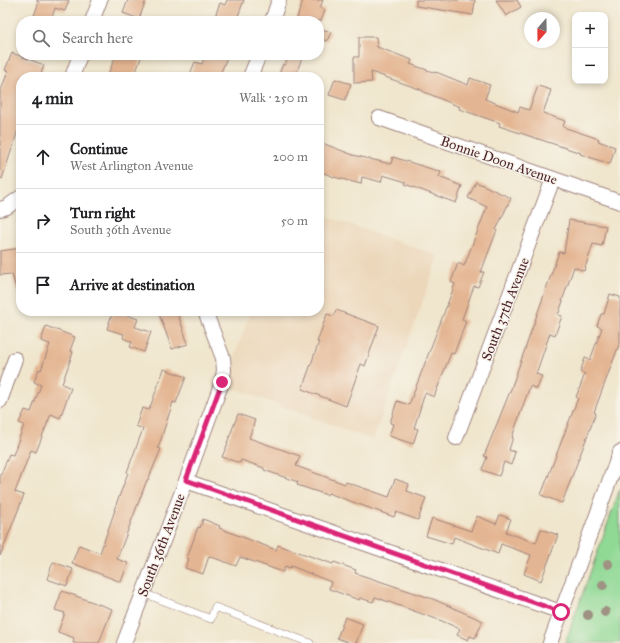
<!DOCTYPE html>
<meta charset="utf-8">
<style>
body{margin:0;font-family:"IM FELL Great Primer",serif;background:#f2f2f2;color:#202124}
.controls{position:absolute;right:12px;top:12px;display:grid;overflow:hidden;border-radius:8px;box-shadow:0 2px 6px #0003}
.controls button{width:36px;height:36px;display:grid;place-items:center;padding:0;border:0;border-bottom:1px solid #e0e0e0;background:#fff;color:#202124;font:20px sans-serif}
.compass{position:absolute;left:524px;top:12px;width:36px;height:36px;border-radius:50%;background:#fff;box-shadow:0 2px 6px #0003;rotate:200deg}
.stop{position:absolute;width:12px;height:12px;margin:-9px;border:3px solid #db2777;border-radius:50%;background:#fff}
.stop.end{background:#db2777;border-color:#fff;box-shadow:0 1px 4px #0008}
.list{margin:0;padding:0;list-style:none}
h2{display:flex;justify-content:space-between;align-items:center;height:52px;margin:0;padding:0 16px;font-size:17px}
h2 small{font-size:13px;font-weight:400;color:#757577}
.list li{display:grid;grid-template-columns:26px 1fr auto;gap:12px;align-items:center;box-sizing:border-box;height:64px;padding:0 16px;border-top:1px solid #e0e0e0}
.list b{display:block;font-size:15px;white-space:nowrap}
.list p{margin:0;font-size:13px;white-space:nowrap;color:#757577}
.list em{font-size:13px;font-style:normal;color:#757577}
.icon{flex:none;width:22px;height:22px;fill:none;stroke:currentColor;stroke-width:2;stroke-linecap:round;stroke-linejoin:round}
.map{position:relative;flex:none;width:620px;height:643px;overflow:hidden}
.search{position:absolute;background:#fff;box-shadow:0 2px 6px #0003;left:16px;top:16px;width:308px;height:44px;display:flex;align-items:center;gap:10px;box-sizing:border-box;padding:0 14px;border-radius:16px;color:#757577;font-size:15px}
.panel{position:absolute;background:#fff;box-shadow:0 2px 6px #0003;left:16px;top:72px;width:308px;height:244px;border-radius:16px}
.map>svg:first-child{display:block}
.built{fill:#ecd7ba}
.green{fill:#90d995;stroke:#6d7c60}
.building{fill:#e4b592}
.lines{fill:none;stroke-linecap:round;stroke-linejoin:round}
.service-casing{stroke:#9d827c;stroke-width:8}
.minor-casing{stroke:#9d827c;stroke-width:16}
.service{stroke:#fff;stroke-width:7}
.minor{stroke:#fff;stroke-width:14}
.tree{fill:#9f9283}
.route{stroke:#db2777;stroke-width:5}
.labels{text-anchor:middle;stroke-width:3;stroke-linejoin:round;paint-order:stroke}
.street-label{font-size:14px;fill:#4a1f2b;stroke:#f7f3e8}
</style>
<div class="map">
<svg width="620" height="643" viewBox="0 0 620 643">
<rect width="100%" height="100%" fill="#f7f3e8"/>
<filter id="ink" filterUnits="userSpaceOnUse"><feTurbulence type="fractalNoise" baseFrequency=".025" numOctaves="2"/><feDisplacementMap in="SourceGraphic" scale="8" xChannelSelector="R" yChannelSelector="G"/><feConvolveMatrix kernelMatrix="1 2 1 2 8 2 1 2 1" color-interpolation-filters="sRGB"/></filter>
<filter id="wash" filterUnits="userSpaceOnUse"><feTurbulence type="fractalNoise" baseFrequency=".012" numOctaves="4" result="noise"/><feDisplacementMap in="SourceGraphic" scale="16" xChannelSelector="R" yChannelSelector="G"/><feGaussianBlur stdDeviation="0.9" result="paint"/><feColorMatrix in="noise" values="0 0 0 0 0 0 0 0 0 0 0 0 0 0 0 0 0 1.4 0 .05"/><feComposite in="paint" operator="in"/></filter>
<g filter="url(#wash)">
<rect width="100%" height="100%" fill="#f0e6cd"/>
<polygon class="built" points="319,214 439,256 373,440 233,388 235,355 251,311 319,311"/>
<polygon class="green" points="620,489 620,643 565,643"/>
<g id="blocks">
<g class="building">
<polygon points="37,0 69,0 65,11 55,8 51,21 32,21 39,2 37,2"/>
<polygon points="128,0 146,0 139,19 123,13"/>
<polygon points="227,0 244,0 236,21 220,21 214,19 220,3 225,5"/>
<polygon points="303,0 323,0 320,8 325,10 321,21 296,21"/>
<polygon points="416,0 475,0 473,15 416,6"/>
<polygon points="496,0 517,0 521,7 506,16"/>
<polygon points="319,28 331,32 327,41 319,38"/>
<polygon points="359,37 376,37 377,47 412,60 410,64 436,73 436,72 468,85 470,78 490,85 485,99 518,112 520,107 529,110 538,86 551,90 543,113 565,121 563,127 599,139 598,141 615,147 610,164 580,154 581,153 499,126 500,123 459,109 460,107 422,91 422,90 371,72 372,82 354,83 354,57 359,57"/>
<polygon points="12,53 44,65 40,77 21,77 21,121 2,179 0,178 0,93 8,71 5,70"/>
<polygon points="116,55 142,55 134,77 107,77"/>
<polygon points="205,55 228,55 219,77 189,77 195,62 202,64"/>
<polygon points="289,55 303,55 295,77 278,77 283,64 285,65"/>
<polygon points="335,79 351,84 345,100 329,95"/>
<polygon points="322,143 353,155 391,164 393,157 441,172 439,177 462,186 456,203 405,184 406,182 383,175 381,182 362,177 361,184 334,177 319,171 322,160 319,158 319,149"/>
<polygon points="476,182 511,198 496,230 497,230 481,272 484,272 478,287 474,286 462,319 466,321 454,354 451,353 434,397 425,393 414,428 418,429 413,444 389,436 393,424 390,423 397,401 409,405 455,284 451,282 458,263 464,266 487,207 468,198"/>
<polygon points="569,220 606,226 602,246 593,244 584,271 574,267 562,301 563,301 558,315 562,316 555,335 550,333 536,374 542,376 537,389 530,386 512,437 513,437 509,450 515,452 511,465 504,462 499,476 482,470 487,457 484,456 511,389 559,252 564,253"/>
<polygon points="21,248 21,295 18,296 12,274 0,275 0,251"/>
<polygon points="610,294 620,297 620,342 594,412 596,413 562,503 541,495 578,398 576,397 585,374 580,372 585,358 590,360 602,328 597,326 601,314 604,314"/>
<polygon points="336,310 379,326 365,366 361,364 346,406 302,389 319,342 317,342 327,314 334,316"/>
<polygon points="113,311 116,311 138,319 135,327 151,332 144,352 130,347 132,342 123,338 124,334 107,329"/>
<polygon points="158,311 177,311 188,344 172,349"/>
<polygon points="46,326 75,337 70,351 73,352 62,384 71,388 60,418 51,414 36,452 31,450 15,492 24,495 0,556 0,477 9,454 13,455 24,425 19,423 25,410 31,412 41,385 34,382 39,369 41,370 50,344 41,341"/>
<polygon points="164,369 186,377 176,403 173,402 158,448 161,449 148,480 147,480 117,559 128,563 121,582 72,563 79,545 100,553 115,510 114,510 128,473 127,472 143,429 136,426 142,408 149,410"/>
<polygon points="238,414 255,420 249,438 300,456 296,466 345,484 346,482 389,497 395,479 409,484 407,491 426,498 418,520 396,512 394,517 328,493 327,495 297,485 298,482 264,470 264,468 241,460 240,463 222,457 228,443 227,443"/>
<polygon points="500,515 511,519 506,532 536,543 541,529 558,535 541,581 524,574 531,555 501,544 498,554 454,537 452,544 426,536 432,518 471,531 477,516 496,524"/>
<polygon points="203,519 220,526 219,528 276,550 278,545 333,564 334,562 356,570 355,573 433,599 483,621 475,638 470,636 468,640 457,635 460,629 442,621 375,597 373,602 360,598 359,600 329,589 331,582 291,566 290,568 285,566 283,572 240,557 236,566 209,556 203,574 185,568 189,559 187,558 198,527 200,528"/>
<polygon points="53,562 73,569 67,586 47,579"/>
<polygon points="62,591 112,609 99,643 73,643 74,638 58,632 65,613 55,610"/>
<polygon points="345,617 363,624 356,643 350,643 337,638"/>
</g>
</g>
</g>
<g filter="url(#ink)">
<use href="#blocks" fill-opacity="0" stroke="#9d827c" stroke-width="1"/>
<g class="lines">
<g class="service-casing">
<polyline id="service" points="143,593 211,619 215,607 310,643"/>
</g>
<g class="minor-casing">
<g id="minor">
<polyline points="92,21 100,0"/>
<polyline points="272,21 279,0"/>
<polyline points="72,77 80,55"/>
<polyline points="250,77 259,55"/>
<polyline points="379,118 620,202"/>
<polyline points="0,209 7,207 21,197"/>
<polyline points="0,401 15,359"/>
<polyline points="456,438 553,179"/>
<polyline points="186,481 561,612"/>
<polyline points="124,643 186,481 222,382 224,370 223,358 205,311"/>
<polyline points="550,643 620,452"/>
</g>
</g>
<use href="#service" class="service"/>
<use href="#minor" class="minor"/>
</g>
<g class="tree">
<circle cx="608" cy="564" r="5"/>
<circle cx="603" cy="585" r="5"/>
<circle cx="605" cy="612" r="5"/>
<circle cx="588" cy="615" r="5"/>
</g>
</g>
<g class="lines" filter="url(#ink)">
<polyline class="route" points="222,382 186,480 561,612"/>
</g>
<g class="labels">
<g class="street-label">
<text transform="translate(499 160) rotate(19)" y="5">Bonnie Doon Avenue</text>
<text transform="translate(505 309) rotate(-69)" y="5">South 37th Avenue</text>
<text transform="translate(161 545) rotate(-69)" y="5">South 36th Avenue</text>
</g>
</g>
</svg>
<div class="controls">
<button>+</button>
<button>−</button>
</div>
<svg class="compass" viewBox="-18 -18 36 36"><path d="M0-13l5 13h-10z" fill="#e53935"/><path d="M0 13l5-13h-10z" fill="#757577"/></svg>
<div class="stop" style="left:561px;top:612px"></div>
<div class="stop end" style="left:222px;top:382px"></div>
<div class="search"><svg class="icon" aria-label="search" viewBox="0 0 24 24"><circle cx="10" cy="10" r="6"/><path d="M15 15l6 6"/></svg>Search here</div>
<section class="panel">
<h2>4 min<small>Walk · 250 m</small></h2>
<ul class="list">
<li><svg class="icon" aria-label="ahead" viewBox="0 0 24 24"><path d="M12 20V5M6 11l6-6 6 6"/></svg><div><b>Continue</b><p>West Arlington Avenue</p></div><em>200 m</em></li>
<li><svg class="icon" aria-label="right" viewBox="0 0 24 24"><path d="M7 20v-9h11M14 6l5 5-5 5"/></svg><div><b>Turn right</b><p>South 36th Avenue</p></div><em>50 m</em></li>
<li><svg class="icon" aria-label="arrive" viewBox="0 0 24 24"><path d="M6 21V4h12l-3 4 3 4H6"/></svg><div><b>Arrive at destination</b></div></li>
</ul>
</section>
</div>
